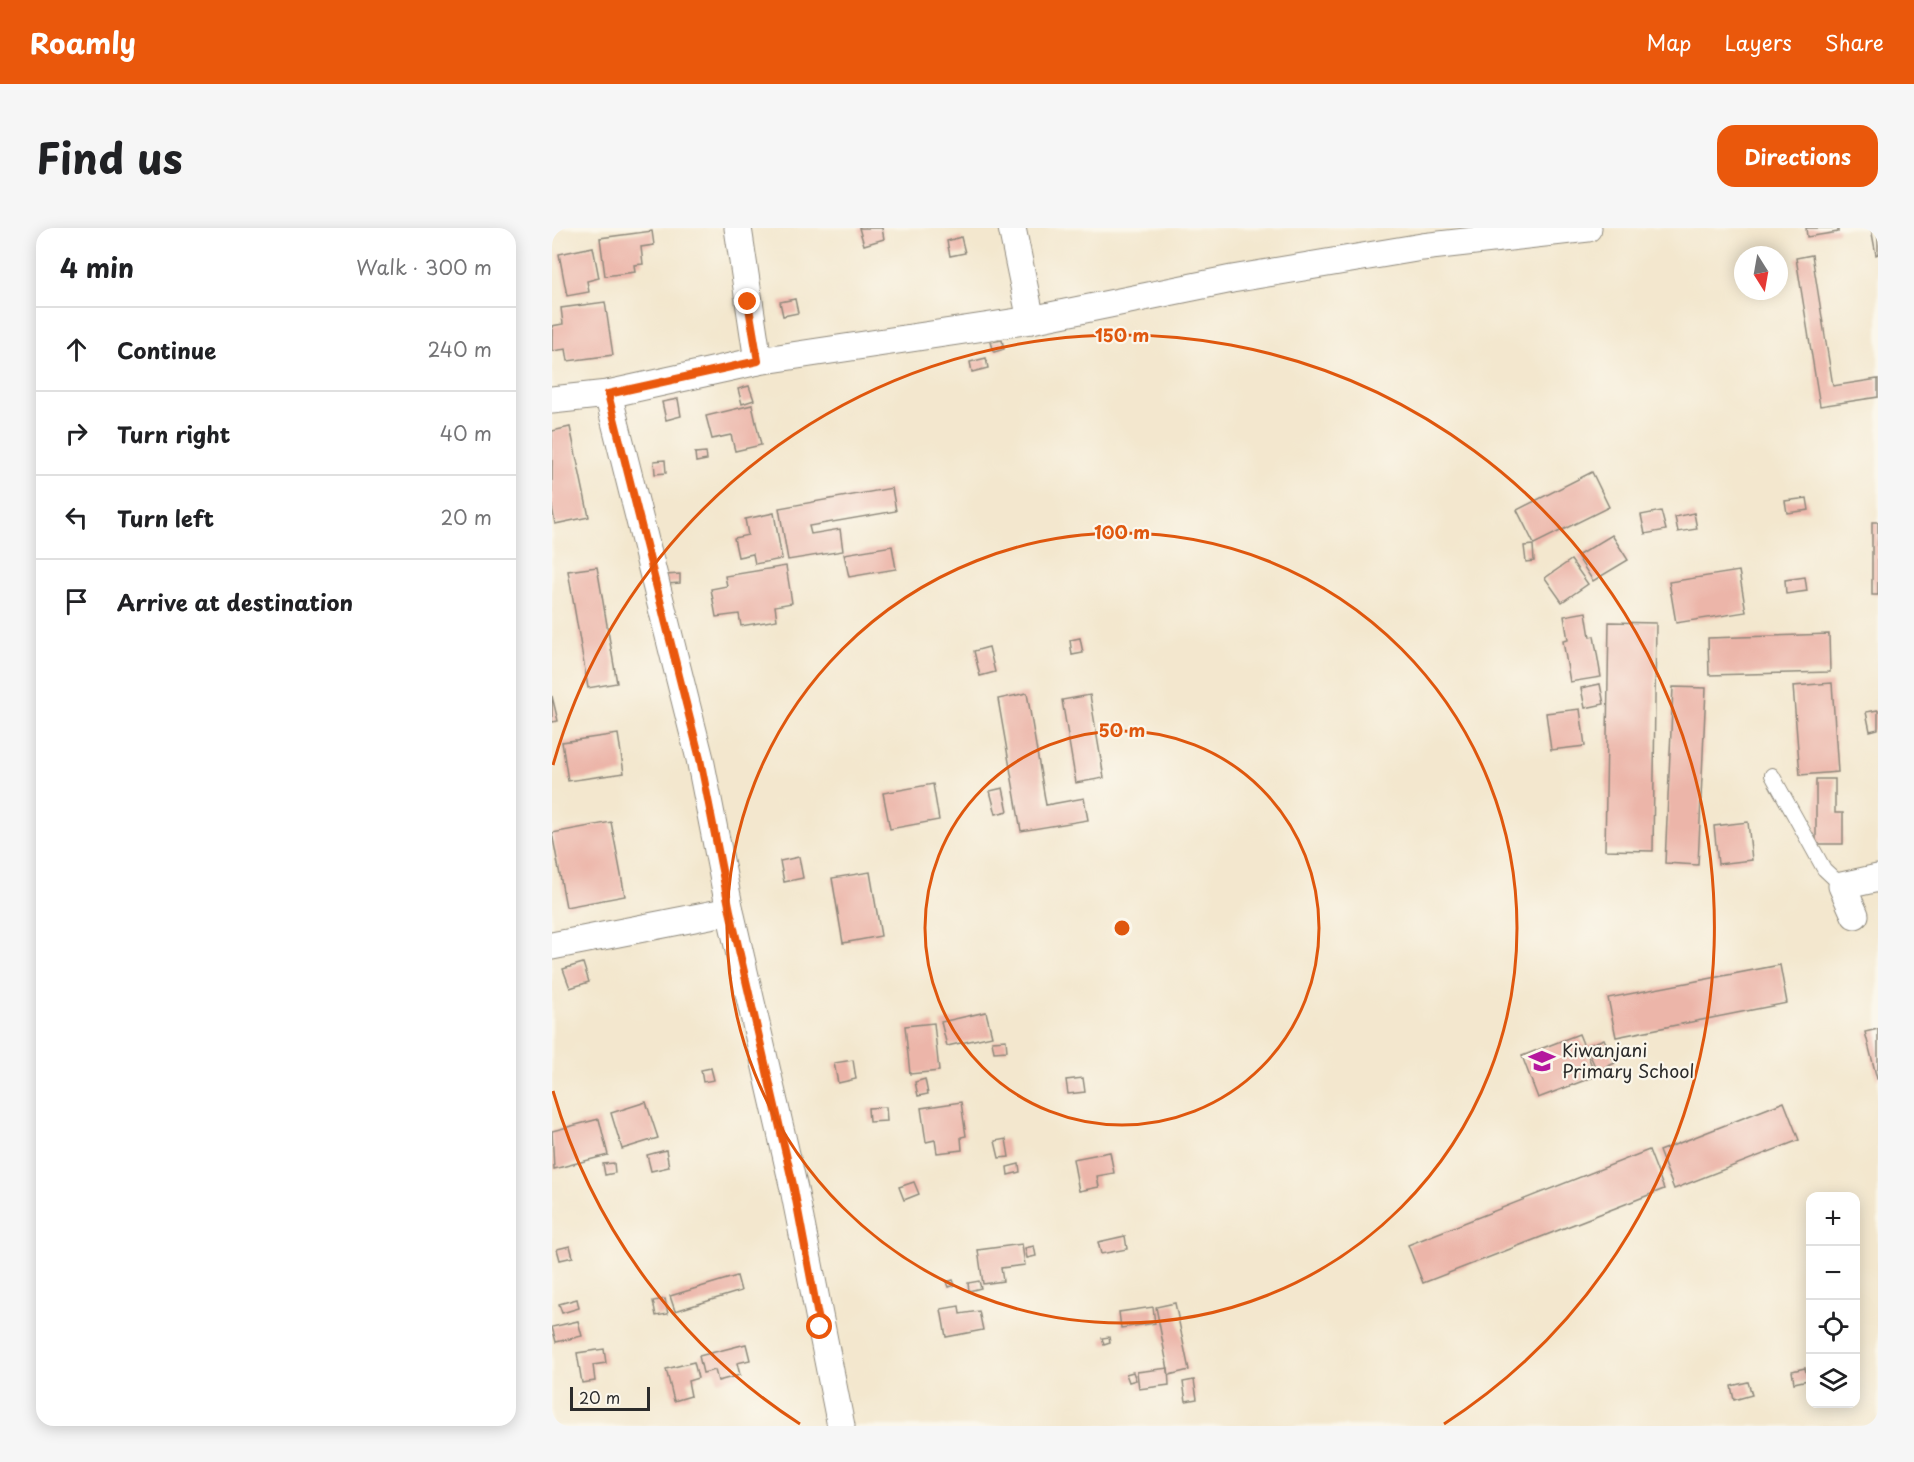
<!DOCTYPE html>
<meta charset="utf-8">
<style>
body{margin:0;font-family:"Playpen Sans",sans-serif;background:#f6f6f6;color:#202124}
.controls{position:absolute;right:18px;bottom:18px;display:grid;overflow:hidden;border-radius:12px;box-shadow:0 3px 15px #0003}
.controls button{width:54px;height:54px;display:grid;place-items:center;padding:0;border:0;border-bottom:2px solid #e0e0e0;background:#fff;color:#202124;font:30px sans-serif}
.compass{position:absolute;left:1182px;top:18px;width:54px;height:54px;border-radius:50%;background:#fff;box-shadow:0 3px 15px #0003;rotate:169deg}
.scale{position:absolute;left:18px;bottom:15px;width:80px;box-sizing:border-box;padding-left:6px;border:3px solid #2b2b2b;border-top:0;font-size:16px;line-height:21px;white-space:nowrap;color:#2b2b2b;-webkit-text-stroke:4px #fbf7ec;paint-order:stroke}
.stop{position:absolute;width:18px;height:18px;margin:-14px;border:4px solid #ea580c;border-radius:50%;background:#fff}
.stop.end{background:#ea580c;border-color:#fff;box-shadow:0 2px 6px #0008}
.list{margin:0;padding:0;list-style:none}
h2{display:flex;justify-content:space-between;align-items:center;height:78px;margin:0;padding:0 24px;font-size:26px}
h2 small{font-size:20px;font-weight:400;color:#757577}
.list li{display:grid;grid-template-columns:39px 1fr auto;gap:18px;align-items:center;box-sizing:border-box;height:84px;padding:0 24px;border-top:2px solid #e0e0e0}
.list b{display:block;font-size:22px;white-space:nowrap}
.list em{font-size:20px;font-style:normal;color:#757577}
.icon{flex:none;width:33px;height:33px;fill:none;stroke:currentColor;stroke-width:2;stroke-linecap:round;stroke-linejoin:round}
.map{position:relative;flex:none;width:1326px;height:1198px;overflow:hidden;border-radius:18px}
header{display:flex;align-items:center;gap:36px;box-sizing:border-box;height:84px;padding:0 30px;background:#ea580c;color:#fff}
header strong{font-size:28px}
nav{display:flex;gap:33px;margin-inline-start:auto;font-size:21px}
.intro{display:flex;align-items:center;justify-content:space-between;box-sizing:border-box;height:144px;padding:0 36px}
h1{margin:0;font-size:42px}
.button{padding:15px 27px;border-radius:18px;background:#ea580c;color:#fff;font-size:21px;font-weight:700}
main{display:flex;gap:36px;padding:0 36px}
aside{flex:1;background:#fff;border-radius:18px;box-shadow:0 3px 15px #0003}
.map>svg:first-child{display:block}
.building{fill:#ecb5a9}
.lines{fill:none;stroke-linecap:round;stroke-linejoin:round}
.service-casing{stroke:#8f897c;stroke-width:16}
.minor-casing{stroke:#8f897c;stroke-width:29}
.service{stroke:#fff;stroke-width:14}
.minor{stroke:#fff;stroke-width:27}
.route{stroke:#ea580c;stroke-width:8}
.ring{fill:none;stroke:#df570e;stroke-width:3}
.labels{text-anchor:middle;stroke-width:4.5;stroke-linejoin:round;paint-order:stroke}
.poi-label{font-size:18px;fill:#2b2b2b;stroke:#fbf7ec;text-anchor:start}
.centre{fill:#df570e;stroke:#fbf7ec;stroke-width:3}
.ring-label{font-size:18px;text-anchor:middle;font-weight:bold;fill:#df570e;stroke:#fbf7ec;stroke-width:4.5;stroke-linejoin:round;paint-order:stroke}
</style>
<header>
<strong>Roamly</strong>
<nav><a>Map</a><a>Layers</a><a>Share</a></nav>
</header>
<div class="intro"><h1>Find us</h1><a class="button">Directions</a></div>
<main>
<aside>
<h2>4 min<small>Walk · 300 m</small></h2>
<ul class="list">
<li><svg class="icon" aria-label="ahead" viewBox="0 0 24 24"><path d="M12 20V5M6 11l6-6 6 6"/></svg><div><b>Continue</b></div><em>240 m</em></li>
<li><svg class="icon" aria-label="right" viewBox="0 0 24 24"><path d="M7 20v-9h11M14 6l5 5-5 5"/></svg><div><b>Turn right</b></div><em>40 m</em></li>
<li><svg class="icon" aria-label="left" viewBox="0 0 24 24"><path d="M17 20v-9H6M10 6l-5 5 5 5"/></svg><div><b>Turn left</b></div><em>20 m</em></li>
<li><svg class="icon" aria-label="arrive" viewBox="0 0 24 24"><path d="M6 21V4h12l-3 4 3 4H6"/></svg><div><b>Arrive at destination</b></div></li>
</ul>
</aside>
<div class="map">
<svg width="1326" height="1198" viewBox="0 0 1326 1198">
<rect width="100%" height="100%" fill="#fbf7ec"/>
<filter id="ink" filterUnits="userSpaceOnUse"><feTurbulence type="fractalNoise" baseFrequency=".0167" numOctaves="2"/><feDisplacementMap in="SourceGraphic" scale="12" xChannelSelector="R" yChannelSelector="G"/><feConvolveMatrix kernelMatrix="1 2 1 2 8 2 1 2 1" color-interpolation-filters="sRGB"/></filter>
<filter id="wash" filterUnits="userSpaceOnUse"><feTurbulence type="fractalNoise" baseFrequency=".008" numOctaves="4" result="noise"/><feDisplacementMap in="SourceGraphic" scale="24" xChannelSelector="R" yChannelSelector="G"/><feGaussianBlur stdDeviation="1.35" result="paint"/><feColorMatrix in="noise" values="0 0 0 0 0 0 0 0 0 0 0 0 0 0 0 0 0 1.4 0 .05"/><feComposite in="paint" operator="in"/></filter>
<g filter="url(#wash)">
<rect width="100%" height="100%" fill="#f3e7ce"/>
<g id="blocks">
<g class="building">
<polygon points="307,0 330,0 332,11 312,17"/>
<polygon points="1254,0 1286,0 1286,4 1255,9"/>
<polygon points="1319,0 1326,0 1326,26 1324,27"/>
<polygon points="100,3 102,17 89,19 91,36 82,37 83,44 53,48 48,10"/>
<polygon points="409,9 413,25 398,28 395,13"/>
<polygon points="41,19 47,50 35,53 37,64 15,68 7,26"/>
<polygon points="1260,27 1281,158 1326,151 1326,169 1268,178 1244,30"/>
<polygon points="243,71 246,85 231,88 228,74"/>
<polygon points="53,74 61,127 16,133 14,121 0,123 0,98 11,96 9,80"/>
<polygon points="450,112 452,121 442,124 439,114"/>
<polygon points="434,130 436,140 420,144 418,134"/>
<polygon points="197,158 202,172 190,176 186,161"/>
<polygon points="126,171 129,188 114,192 110,174"/>
<polygon points="200,177 209,217 183,223 179,207 160,211 154,188"/>
<polygon points="18,199 37,289 3,296 0,279 0,203"/>
<polygon points="154,224 155,232 144,234 143,225"/>
<polygon points="113,232 114,245 103,246 102,233"/>
<polygon points="1040,244 1057,279 982,316 965,282"/>
<polygon points="340,260 344,283 257,298 259,306 288,301 291,323 236,332 227,280"/>
<polygon points="1255,270 1257,282 1235,285 1233,273"/>
<polygon points="1109,283 1114,302 1093,306 1089,287"/>
<polygon points="222,285 230,331 203,336 201,326 186,329 182,310 196,307 193,291"/>
<polygon points="1142,285 1145,301 1126,304 1123,289"/>
<rect x="1320" y="294" width="6" height="73"/>
<polygon points="1060,307 1076,332 1041,353 1025,328"/>
<polygon points="981,317 982,333 974,334 972,318"/>
<polygon points="340,318 344,341 297,349 292,326"/>
<polygon points="1019,332 1036,356 1010,374 993,350"/>
<polygon points="234,338 240,375 223,378 225,392 189,398 187,386 164,389 159,361 175,358 173,348"/>
<polygon points="45,339 65,455 36,460 16,343"/>
<polygon points="1187,343 1194,384 1124,395 1117,354"/>
<polygon points="128,346 128,355 114,356 113,347"/>
<polygon points="1253,349 1255,363 1234,366 1233,352"/>
<polygon points="1034,384 1038,409 1042,408 1049,449 1018,454 1011,413 1016,412 1012,388"/>
<polygon points="1057,394 1104,395 1101,623 1053,622"/>
<polygon points="1277,406 1278,444 1157,447 1156,410"/>
<polygon points="528,410 531,425 520,427 518,412"/>
<polygon points="437,419 443,444 428,448 422,423"/>
<polygon points="1280,455 1286,544 1248,547 1241,458"/>
<polygon points="1048,456 1052,476 1033,480 1029,460"/>
<polygon points="1121,459 1154,460 1146,637 1113,635"/>
<polygon points="475,465 494,577 532,570 536,592 469,603 446,471"/>
<polygon points="538,467 552,550 524,555 510,472"/>
<polygon points="0,468 6,493 0,494"/>
<polygon points="1028,481 1033,518 999,522 994,485"/>
<polygon points="1326,482 1326,501 1318,503 1314,484"/>
<polygon points="66,506 72,545 16,553 10,514"/>
<polygon points="1264,551 1283,551 1283,585 1291,585 1291,616 1264,616"/>
<polygon points="381,556 387,592 338,601 331,565"/>
<polygon points="451,560 456,583 444,586 438,563"/>
<polygon points="59,594 73,668 14,679 0,605"/>
<polygon points="1196,594 1200,632 1166,636 1162,598"/>
<polygon points="247,629 251,650 232,654 228,633"/>
<polygon points="318,644 329,708 291,715 280,650"/>
<polygon points="31,735 37,754 18,760 11,741"/>
<polygon points="1228,737 1235,775 1064,809 1056,770"/>
<polygon points="434,784 440,808 395,818 389,794"/>
<polygon points="382,795 387,843 358,846 353,798"/>
<polygon points="1326,801 1326,851 1325,851 1313,804"/>
<polygon points="1027,806 1044,848 986,870 970,828"/>
<polygon points="1052,811 1063,835 1045,843 1034,818"/>
<polygon points="454,812 455,823 442,824 440,813"/>
<polygon points="301,832 304,851 286,855 282,835"/>
<polygon points="159,840 162,852 151,854 149,842"/>
<polygon points="531,850 533,864 516,866 514,852"/>
<polygon points="373,851 376,866 366,868 363,854"/>
<polygon points="94,874 106,910 70,921 59,885"/>
<polygon points="409,874 414,908 409,909 410,922 385,925 383,912 374,914 369,880"/>
<polygon points="1232,874 1247,912 1122,961 1107,923"/>
<polygon points="334,879 335,893 317,894 316,880"/>
<polygon points="47,891 56,927 2,941 0,903"/>
<polygon points="454,911 457,929 447,930 443,913"/>
<polygon points="114,922 117,939 99,943 95,927"/>
<polygon points="1097,922 1112,961 871,1055 856,1017"/>
<polygon points="558,924 562,945 545,948 547,959 527,963 521,931"/>
<polygon points="62,935 63,945 53,947 51,936"/>
<polygon points="467,936 468,944 456,947 455,939"/>
<polygon points="362,954 367,966 352,972 347,959"/>
<polygon points="573,1008 575,1021 549,1026 546,1014"/>
<polygon points="470,1016 473,1037 449,1040 451,1053 431,1056 426,1022"/>
<polygon points="18,1018 21,1029 8,1032 5,1021"/>
<polygon points="482,1018 484,1028 475,1030 473,1020"/>
<polygon points="185,1048 189,1063 123,1083 118,1068"/>
<polygon points="401,1052 403,1057 397,1059 395,1054"/>
<polygon points="427,1053 429,1060 417,1063 416,1055"/>
<polygon points="25,1071 27,1080 10,1085 7,1076"/>
<polygon points="113,1071 116,1086 104,1088 101,1073"/>
<polygon points="623,1075 637,1142 617,1147 604,1079"/>
<polygon points="407,1078 408,1086 427,1083 431,1102 394,1109 389,1081"/>
<polygon points="601,1079 603,1095 569,1100 567,1084"/>
<polygon points="26,1093 30,1108 4,1114 0,1099"/>
<polygon points="557,1109 558,1115 552,1117 550,1110"/>
<polygon points="194,1116 198,1132 185,1135 188,1147 166,1153 163,1142 151,1145 147,1128"/>
<polygon points="52,1121 54,1135 41,1137 43,1153 30,1155 25,1125"/>
<polygon points="142,1134 146,1150 136,1153 139,1168 122,1173 114,1141"/>
<polygon points="616,1140 617,1157 587,1161 585,1144"/>
<polygon points="1253,1140 1256,1152 1242,1155 1240,1143"/>
<polygon points="581,1144 584,1152 577,1154 574,1146"/>
<polygon points="642,1152 645,1171 634,1173 631,1154"/>
<polygon points="1196,1154 1200,1167 1182,1172 1179,1158"/>
</g>
</g>
</g>
<g filter="url(#ink)">
<use href="#blocks" fill-opacity="0" stroke="#8f897c" stroke-width="1.5"/>
<g class="lines">
<g class="service-casing">
<polyline id="service" points="1220,547 1272,641 1290,658"/>
</g>
<g class="minor-casing">
<g id="minor">
<polyline points="186,0 206,133"/>
<polyline points="460,0 479,92"/>
<polyline points="56,166 148,531 178,683 242,961 289,1198"/>
<polyline points="0,172 56,166 206,133 479,92 680,51 870,19 1036,0"/>
<polyline points="1303,687 1290,658 1326,650"/>
<polyline points="0,718 178,683"/>
</g>
</g>
<use href="#service" class="service"/>
<use href="#minor" class="minor"/>
</g>
</g>
<g class="lines" filter="url(#ink)">
<polyline class="route" points="196,74 206,133 56,166 148,531 178,683 242,961 268,1099"/>
</g>
<g class="ring">
<circle cx="570" cy="700" r="197"/>
<circle cx="570" cy="700" r="395"/>
<path d="M248 1196A592 592 0 0 1 1 863M1 537A592 592 0 1 1 892 1196"/>
</g>
<defs>
<g id="school-bare" transform="scale(2.07)"><path d="M0-5L7-2L0 1L-7-2ZM-4 1L0 2.5L4 1V4Q0 6-4 4Z" fill="#b5179e" stroke="#fbf7ec" stroke-width="2.5" paint-order="stroke"/></g>
</defs>
<g fill-rule="evenodd">
<use href="#school-bare" x="990" y="833"/>
</g>
<g class="labels">
<g class="poi-label">
<text x="1010" y="829">Kiwanjani<tspan x="1010" dy="21">Primary School</tspan></text>
</g>
</g>
<circle cx="570" cy="700" r="9" class="centre"/>
<g class="ring-label">
<text x="570" y="114">150 m</text>
<text x="570" y="311">100 m</text>
<text x="570" y="509">50 m</text>
</g>
</svg>
<div class="controls">
<button>+</button>
<button>−</button>
<button><svg class="icon" aria-label="locate" viewBox="0 0 24 24"><circle cx="12" cy="12" r="6"/><path d="M12 2v4M12 18v4M2 12h4M18 12h4"/></svg></button>
<button><svg class="icon" aria-label="layers" viewBox="0 0 24 24"><path d="M12 4l9 5-9 5-9-5zM3 14l9 5 9-5"/></svg></button>
</div>
<svg class="compass" viewBox="-18 -18 36 36"><path d="M0-13l5 13h-10z" fill="#e53935"/><path d="M0 13l5-13h-10z" fill="#757577"/></svg>
<div class="scale">20 m</div>
<div class="stop" style="left:268px;top:1099px"></div>
<div class="stop end" style="left:196px;top:74px"></div>
</div>
</main>
